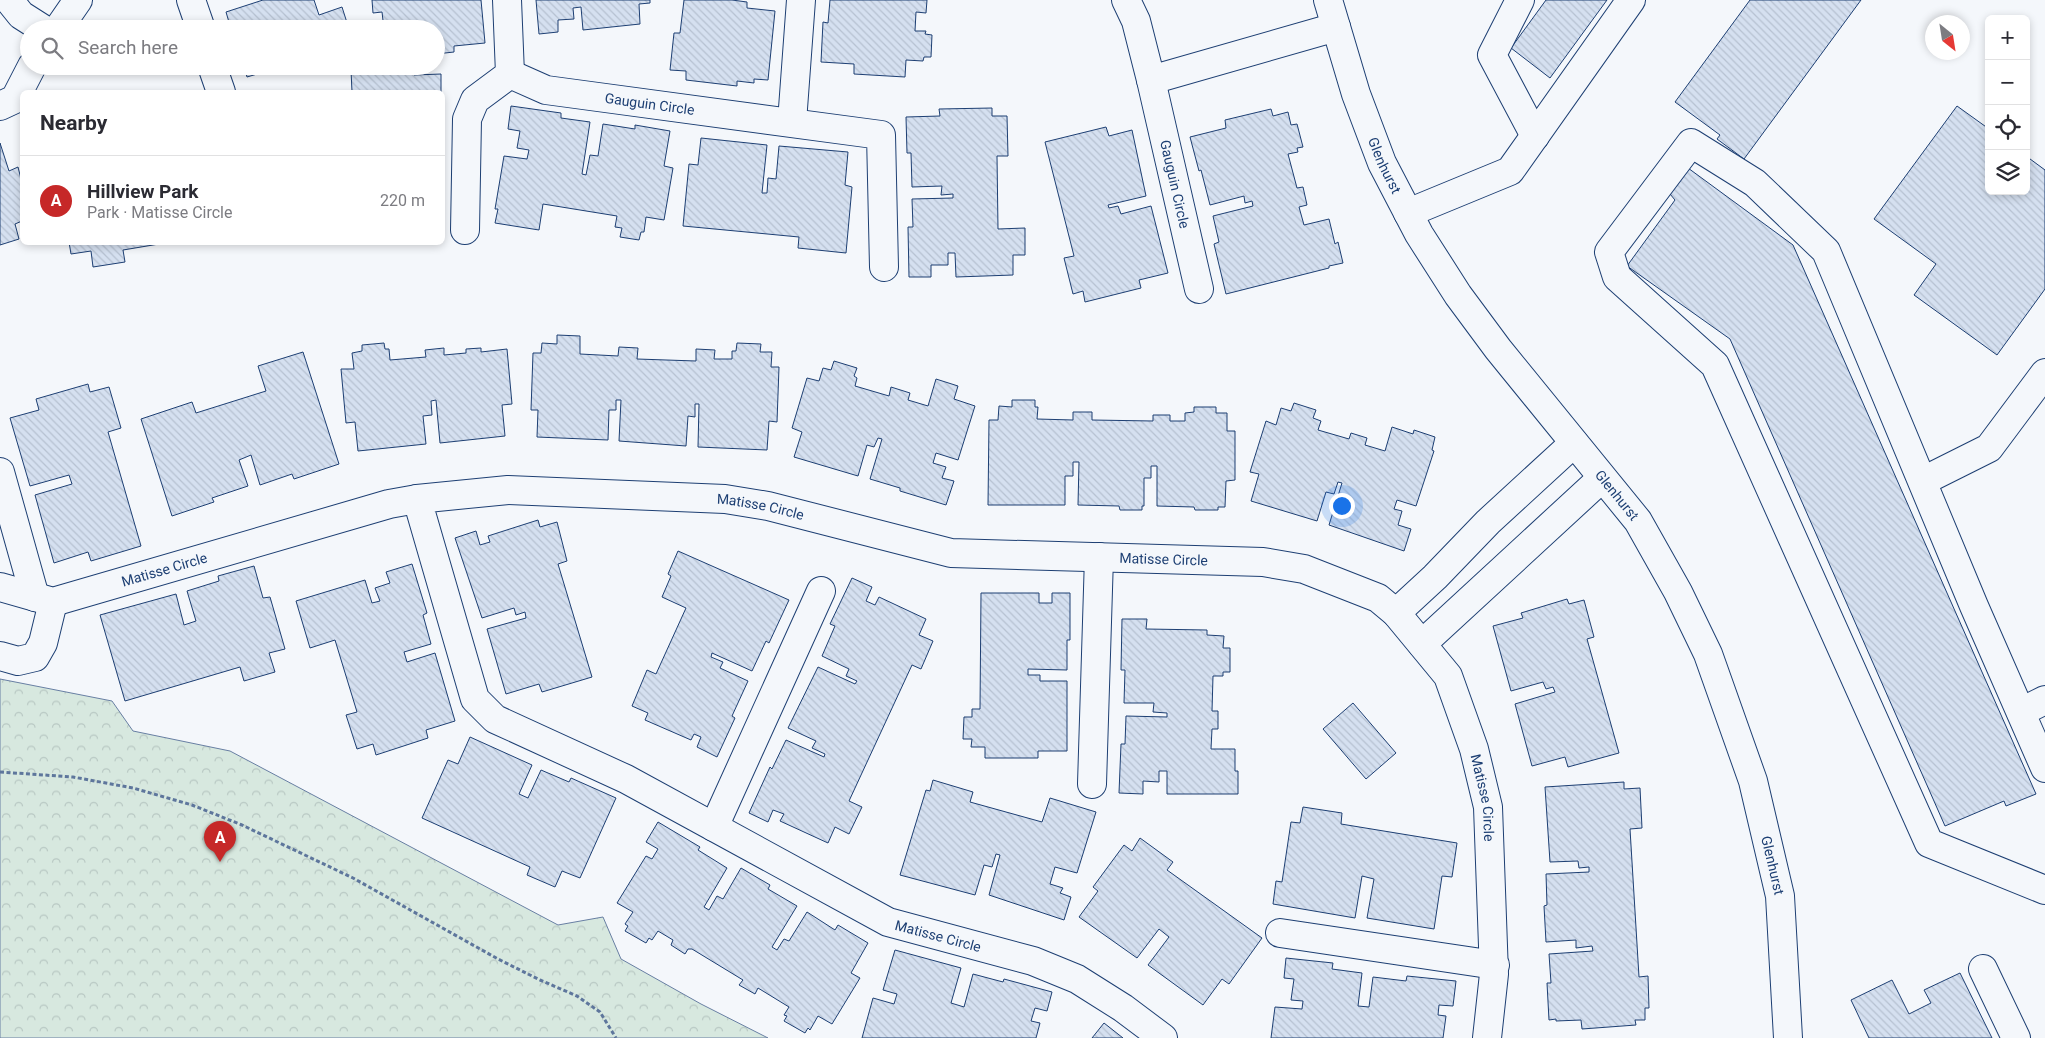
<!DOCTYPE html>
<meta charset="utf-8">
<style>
body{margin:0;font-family:Roboto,sans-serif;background:#f2f2f3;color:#2b2b33}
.controls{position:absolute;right:15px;top:15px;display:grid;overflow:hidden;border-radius:8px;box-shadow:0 2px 8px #0003}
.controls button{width:45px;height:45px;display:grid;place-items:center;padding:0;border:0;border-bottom:1px solid #e1e1e2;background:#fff;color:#2b2b33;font:25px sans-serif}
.compass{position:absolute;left:1925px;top:15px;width:45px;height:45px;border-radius:50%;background:#fff;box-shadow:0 2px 8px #0003;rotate:150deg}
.you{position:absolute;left:1341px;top:505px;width:18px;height:18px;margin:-12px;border:4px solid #fff;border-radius:50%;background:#1a73e8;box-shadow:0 0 0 8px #1a73e833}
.badge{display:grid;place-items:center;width:32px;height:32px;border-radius:50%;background:#c62828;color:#fff;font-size:16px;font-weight:700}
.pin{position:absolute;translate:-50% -41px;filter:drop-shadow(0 1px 2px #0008)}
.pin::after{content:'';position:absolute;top:26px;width:18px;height:15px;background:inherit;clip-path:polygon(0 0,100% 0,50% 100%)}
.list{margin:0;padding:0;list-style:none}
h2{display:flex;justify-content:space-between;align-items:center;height:65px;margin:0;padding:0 20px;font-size:21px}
h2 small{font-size:16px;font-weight:400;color:#7c7c81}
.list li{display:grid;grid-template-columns:32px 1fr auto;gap:15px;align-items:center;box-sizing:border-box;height:90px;padding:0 20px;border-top:1px solid #e1e1e2}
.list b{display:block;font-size:19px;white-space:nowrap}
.list p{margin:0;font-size:16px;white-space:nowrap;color:#7c7c81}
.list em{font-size:16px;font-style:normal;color:#7c7c81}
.icon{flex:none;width:28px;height:28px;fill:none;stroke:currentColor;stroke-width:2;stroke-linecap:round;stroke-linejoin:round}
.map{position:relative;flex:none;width:2045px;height:1038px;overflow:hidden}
.search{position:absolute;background:#fff;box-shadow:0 2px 8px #0003;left:20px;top:20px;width:425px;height:55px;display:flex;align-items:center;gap:12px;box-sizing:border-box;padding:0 18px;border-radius:28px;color:#7c7c81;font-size:19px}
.panel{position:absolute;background:#fff;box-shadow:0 2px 8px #0003;left:20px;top:90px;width:425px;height:155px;border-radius:8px}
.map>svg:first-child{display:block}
.park{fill:url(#park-crowns);stroke:#687fa3}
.building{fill:url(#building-back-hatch);stroke:#1d3f73}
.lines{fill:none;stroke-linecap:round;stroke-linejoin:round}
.minor-casing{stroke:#1d3f73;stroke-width:30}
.path{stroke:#5e769c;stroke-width:3;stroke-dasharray:4 2.5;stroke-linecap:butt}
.minor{stroke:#f4f7fb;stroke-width:28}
.labels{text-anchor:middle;stroke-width:4;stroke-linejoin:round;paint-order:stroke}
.street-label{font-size:14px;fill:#1d3f73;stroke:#f4f7fb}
</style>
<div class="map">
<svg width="2045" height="1038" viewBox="0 0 2045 1038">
<defs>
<pattern id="park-crowns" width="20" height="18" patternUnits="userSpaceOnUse" patternTransform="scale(1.25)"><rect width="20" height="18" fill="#d7e8df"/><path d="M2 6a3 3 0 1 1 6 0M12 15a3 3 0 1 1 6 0" fill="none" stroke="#b8c8c3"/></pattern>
<pattern id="building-back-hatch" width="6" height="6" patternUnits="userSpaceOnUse" patternTransform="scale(1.25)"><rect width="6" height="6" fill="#d5e0f0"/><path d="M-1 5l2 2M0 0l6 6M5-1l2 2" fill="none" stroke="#b6c1d1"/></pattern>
</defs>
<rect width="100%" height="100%" fill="#f4f7fb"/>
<polygon class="park" points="0,679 112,701 133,731 230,751 558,925 603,917 621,959 701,1004 768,1038 0,1038"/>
<g class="building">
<polygon points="263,0 314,0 319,15 342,7 349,29 231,29 226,12"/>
<polygon points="372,0 481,0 485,43 454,46 454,52 436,54 436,29 384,29 382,12 373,13"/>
<polygon points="536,0 650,0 650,3 639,4 640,24 583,30 581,7 573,8 574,19 558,20 558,32 539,34"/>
<polygon points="684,0 732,0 747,2 747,8 775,11 768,80 754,79 754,83 737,81 737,86 686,80 686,71 670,70 674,33 680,33"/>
<polygon points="830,0 927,0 926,13 916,12 915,31 926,31 925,34 932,35 931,57 924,57 923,61 906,60 905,77 854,74 854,64 821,62 823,22 828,23"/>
<polygon points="1546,0 1607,0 1550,78 1511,48"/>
<polygon points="1750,0 1861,0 1744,159 1717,139 1720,135 1675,102"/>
<polygon points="244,66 280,66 281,67 247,77"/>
<polygon points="290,66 313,66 292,73"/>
<polygon points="414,68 414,75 441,74 441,92 352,92 351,70"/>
<polygon points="511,106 561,113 561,118 590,122 582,174 586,175 590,155 598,156 603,124 635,129 635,125 670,131 664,166 673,168 664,220 646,217 644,232 641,232 639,240 620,237 622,228 615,227 617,216 543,204 539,230 495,223 498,209 495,209 504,156 527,159 529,150 517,148 520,131 508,129"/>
<polygon points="1957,106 1989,129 1989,191 2026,191 2026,156 2045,170 2045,289 1997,355 1914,295 1936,264 1874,219"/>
<polygon points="992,108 992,116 1007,116 1008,156 997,156 998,229 1025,228 1025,255 1013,255 1013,275 956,277 955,253 948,253 948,265 931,265 931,277 909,277 908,227 913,227 912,199 953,198 953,194 941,195 942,186 912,187 911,153 907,153 906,117 940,116 939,109"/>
<polygon points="1271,109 1273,116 1288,112 1291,125 1297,124 1303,147 1297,148 1298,152 1288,154 1297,188 1303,187 1307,205 1299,207 1304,225 1329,219 1335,244 1338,242 1343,263 1329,266 1329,268 1226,294 1214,244 1219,242 1213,216 1253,206 1252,201 1245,203 1244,196 1210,205 1201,170 1199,171 1190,137 1226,128 1225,120"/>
<polygon points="1106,127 1109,136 1132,130 1146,196 1108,205 1109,208 1118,206 1121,214 1151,206 1168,273 1139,280 1141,288 1085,302 1083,291 1073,294 1064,258 1074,256 1045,142"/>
<polygon points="701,138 767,145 762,193 767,193 768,178 776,179 779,146 848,152 845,185 852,187 846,253 798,248 799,237 683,226 689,164 698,165"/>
<polygon points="0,143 9,171 18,167 22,183 22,221 15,224 19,239 0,245"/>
<polygon points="1688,168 1793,245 2036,794 2006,806 2004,801 1945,826 1730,339 1627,266 1675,200 1670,194"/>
<polygon points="69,242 171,242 123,250 125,262 93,267 91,251 71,254"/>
<polygon points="557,335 580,336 580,354 618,356 619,347 638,348 637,359 696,361 696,349 715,350 714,359 732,359 732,351 736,351 737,343 761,344 760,352 772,352 771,367 779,367 777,422 769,421 767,450 698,447 699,404 695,404 695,417 688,416 686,446 619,441 621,400 616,400 616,410 609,410 608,440 537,437 538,410 531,410 533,353 541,353 542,343 557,344"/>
<polygon points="384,343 385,349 389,349 390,360 426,357 425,350 444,348 444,355 466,353 466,349 481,348 481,352 507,349 512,404 502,405 505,436 440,443 436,400 431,401 432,415 423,416 426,444 358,451 355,422 346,423 341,369 354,369 352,353 362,351 362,345"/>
<polygon points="303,352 339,464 294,479 292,474 260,485 251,455 239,460 248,486 212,498 214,502 172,516 141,419 192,402 196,413 266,391 258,366"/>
<polygon points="834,361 857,368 854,376 857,378 855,386 889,396 891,387 910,393 908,400 928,406 936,379 958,386 954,399 975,406 958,460 936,453 933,463 946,467 942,478 954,481 946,505 900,491 900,488 870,479 882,439 878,438 874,447 867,445 858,476 794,457 802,432 792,428 807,378 819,381 823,368 831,370"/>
<polygon points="88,384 90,392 109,387 121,428 108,432 141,546 91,561 88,552 54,563 35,495 72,484 69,475 30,486 10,418 39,410 36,399"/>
<polygon points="1012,400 1035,400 1035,407 1038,407 1037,419 1073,420 1073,412 1092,412 1092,420 1153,421 1153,415 1170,415 1170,421 1185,421 1185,413 1194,412 1194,407 1216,407 1216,413 1227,413 1227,431 1235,431 1235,480 1226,481 1225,507 1218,507 1218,510 1195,510 1194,507 1157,506 1157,466 1151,466 1151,478 1144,478 1144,506 1142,506 1142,510 1120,510 1119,506 1078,505 1079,462 1073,462 1073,476 1065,476 1065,505 988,505 989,420 998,420 999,406 1012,407"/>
<polygon points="1294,403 1316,410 1313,418 1321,421 1318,430 1349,439 1351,433 1367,438 1365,445 1385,451 1392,427 1413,434 1414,430 1435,437 1432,450 1434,451 1416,506 1397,500 1394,509 1402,511 1398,525 1411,529 1404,551 1329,525 1342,483 1338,482 1334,494 1326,492 1317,521 1251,501 1259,474 1250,472 1266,421 1276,425 1281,408 1291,411"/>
<polygon points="538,520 540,527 557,522 567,561 558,564 592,677 542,692 539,684 506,694 487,629 526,618 525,612 516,615 514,608 482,618 455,538 476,531 480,545 490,542 488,536"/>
<polygon points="678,551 789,600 769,643 766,641 752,671 712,653 711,657 723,662 720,668 748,681 732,716 735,718 717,757 697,747 701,737 694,734 691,740 645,720 648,713 632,706 647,670 656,674 686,608 662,597 671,576 668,574"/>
<polygon points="412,564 427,613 423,615 431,644 404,652 407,662 435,653 455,721 426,730 428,738 376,755 373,744 357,749 346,715 357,712 335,640 310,648 296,601 365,580 372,603 380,601 375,588 390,583 386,572"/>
<polygon points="254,566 263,598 270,597 285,649 269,653 275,672 244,681 240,667 125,701 100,615 176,594 184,625 196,621 187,591 219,581 218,576"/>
<polygon points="852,578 872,587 866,601 875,605 879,597 926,619 919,635 933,641 921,669 912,665 849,801 862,807 849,834 835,827 828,843 780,821 784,814 773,810 768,822 749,813 770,767 772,769 786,740 824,757 825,754 812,748 816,741 788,728 818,667 855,684 857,681 846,676 849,669 822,656 835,626 830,624"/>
<polygon points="981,593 1039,593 1039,603 1052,603 1052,593 1070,593 1070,640 1067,640 1067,670 1028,669 1028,675 1040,675 1040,681 1067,681 1067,751 1038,751 1038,758 985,758 985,747 971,747 972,739 963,739 964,717 972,717 972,709 980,709"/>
<polygon points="1567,599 1569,604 1584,600 1594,637 1587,639 1619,753 1568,767 1565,757 1532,766 1515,704 1555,692 1553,687 1546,689 1543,682 1511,691 1493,626 1523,618 1521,613"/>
<polygon points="1122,619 1147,619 1146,629 1207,630 1207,635 1224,636 1223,648 1230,648 1230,672 1223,672 1223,676 1213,676 1212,711 1218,711 1218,729 1212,729 1211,749 1235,749 1235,771 1238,771 1238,794 1167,794 1167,771 1159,771 1159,782 1143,781 1143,794 1119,793 1121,744 1125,744 1126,716 1167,717 1167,713 1153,712 1154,703 1124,703 1125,670 1121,670"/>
<polygon points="1353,703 1396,753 1366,779 1323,729"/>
<polygon points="470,737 532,765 519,794 528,798 541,770 569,782 571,778 616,798 580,878 562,871 555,887 527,875 530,867 422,818 448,760 458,764"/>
<polygon points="933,780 973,792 970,802 1042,822 1050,798 1096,812 1077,873 1055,867 1050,884 1063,888 1060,893 1071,897 1064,920 989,895 1000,855 996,854 992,867 984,865 975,895 900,875 926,790 930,791"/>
<polygon points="1624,782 1624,789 1640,788 1642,828 1630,829 1639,977 1648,976 1649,1008 1645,1008 1645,1020 1635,1020 1636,1025 1582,1029 1581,1020 1556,1021 1556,1019 1549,1020 1547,983 1551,983 1549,954 1593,951 1592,946 1576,948 1576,940 1546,942 1544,906 1547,905 1546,874 1589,872 1589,867 1579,868 1578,861 1550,862 1545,787"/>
<polygon points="1303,807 1342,813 1341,824 1457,843 1452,877 1442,876 1434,929 1367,918 1374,879 1362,876 1355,918 1273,904 1276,881 1282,882 1291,822 1300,823"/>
<polygon points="658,822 700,847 698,850 727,868 704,907 709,910 717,896 723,899 741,868 770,885 768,889 797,906 772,947 777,950 784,939 789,941 807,912 835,930 838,925 868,943 851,973 860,978 832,1024 818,1016 810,1030 808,1028 805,1033 784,1021 787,1016 784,1015 789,1007 758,988 755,994 739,985 743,980 692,949 688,949 685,954 671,945 673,940 658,931 652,940 649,938 646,943 625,931 628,926 625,924 633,912 617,903 646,856 652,859 658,849 646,842"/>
<polygon points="1140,838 1173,862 1167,870 1262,938 1229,984 1222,979 1203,1005 1148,965 1169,937 1159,929 1137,958 1079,917 1098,891 1093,887 1124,845 1132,851"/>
<polygon points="895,950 961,968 951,1003 964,1007 973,974 1003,982 1004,979 1052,992 1047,1011 1035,1008 1031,1021 1040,1023 1036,1038 862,1038 873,998 894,1004 897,994 883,990"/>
<polygon points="1286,958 1333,963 1332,969 1362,973 1358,1006 1369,1007 1373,977 1406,981 1407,976 1456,981 1453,1006 1439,1005 1438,1015 1446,1016 1443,1038 1271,1038 1275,1007 1302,1009 1303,1001 1291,1000 1294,979 1284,978"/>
<polygon points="1960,973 1992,1038 1869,1038 1851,1000 1892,980 1909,1014 1931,1003 1924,990"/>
<polygon points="1104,1023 1123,1038 1092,1038"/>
</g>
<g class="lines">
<g class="minor-casing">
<g id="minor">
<polyline points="9,0 21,15 43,29"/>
<polyline points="191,0 201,29"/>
<path id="s1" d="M1126,0L1136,21L1151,80L1199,289"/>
<path id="s2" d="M1328,0L1356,94L1382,163L1419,234L1458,295L1498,349L1638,521L1678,592L1708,654L1753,781L1780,896L1788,1038"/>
<polyline points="1520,0 1492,55 1535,136"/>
<polyline points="58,29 78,0"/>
<polyline points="212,66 221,92"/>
<path id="s3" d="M510,74L546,90L881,135L884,267"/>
<polyline points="1151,80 1336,27"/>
<polyline points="0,106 15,99 32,66"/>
<polyline points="792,122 801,0"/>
<polyline points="1408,213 1510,171 1631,0"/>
<polyline points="465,230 467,119 475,100 510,74 507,0"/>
<polyline points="0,472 35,597"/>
<polyline points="1923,481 1989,448 2045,373"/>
<path id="s4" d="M0,587L53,602L389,504L417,499"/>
<polyline points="1396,613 1435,577 1488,522 1574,443"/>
<polyline points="1422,644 1602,478"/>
<polyline points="0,656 18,661 35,657 43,643 53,602"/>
<polyline points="2021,712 2045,700"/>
<polyline points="2045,768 1974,606 1826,251 1755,183 1691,143 1609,252 1617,277 1715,365 1929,843 2045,890"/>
<polyline points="1092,784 1099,557"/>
<polyline points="714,827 821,591"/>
<polyline points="1280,933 1495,965"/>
<polyline points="1983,969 2016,1038"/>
<path id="s5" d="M1163,1038L1123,1008L1077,979L1033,961L888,922L626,779L495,719L475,699L417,499L508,490L725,499L768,506L951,553L1263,562L1304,569L1378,598L1396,613L1448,676L1474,749L1488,807L1494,974L1487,1038"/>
</g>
</g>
<polyline class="path" points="0,772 73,777 133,788 192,805 242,825 353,878 498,959 540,980 577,996 600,1012 616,1038"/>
<use href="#minor" class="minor"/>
</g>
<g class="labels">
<g class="street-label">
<text dy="5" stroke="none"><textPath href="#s3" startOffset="144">Gauguin Circle</textPath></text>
<text dy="5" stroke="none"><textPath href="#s2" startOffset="175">Glenhurst</textPath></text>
<text dy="5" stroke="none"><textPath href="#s1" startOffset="191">Gauguin Circle</textPath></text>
<text dy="5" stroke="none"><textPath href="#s2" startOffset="580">Glenhurst</textPath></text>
<text dy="5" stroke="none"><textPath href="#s5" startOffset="1326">Matisse Circle</textPath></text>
<text dy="5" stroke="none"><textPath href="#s5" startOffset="1735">Matisse Circle</textPath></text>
<text dy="5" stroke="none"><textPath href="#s4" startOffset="171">Matisse Circle</textPath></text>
<text dy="5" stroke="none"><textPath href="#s5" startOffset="2188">Matisse Circle</textPath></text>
<text dy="5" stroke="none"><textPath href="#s2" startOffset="985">Glenhurst</textPath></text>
<text transform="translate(938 936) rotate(15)" y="5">Matisse Circle</text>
</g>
</g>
</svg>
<div class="controls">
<button>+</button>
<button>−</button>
<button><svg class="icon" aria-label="locate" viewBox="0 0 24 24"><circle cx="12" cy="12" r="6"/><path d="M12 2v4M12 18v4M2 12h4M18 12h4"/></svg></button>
<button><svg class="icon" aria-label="layers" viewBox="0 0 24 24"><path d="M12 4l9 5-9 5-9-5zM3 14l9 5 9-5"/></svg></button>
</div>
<svg class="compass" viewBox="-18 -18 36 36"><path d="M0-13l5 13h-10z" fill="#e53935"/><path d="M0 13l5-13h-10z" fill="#7c7c81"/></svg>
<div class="you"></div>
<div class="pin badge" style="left:220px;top:862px">A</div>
<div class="search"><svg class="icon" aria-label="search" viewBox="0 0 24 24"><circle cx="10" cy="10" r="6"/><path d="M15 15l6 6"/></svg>Search here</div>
<section class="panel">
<h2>Nearby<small></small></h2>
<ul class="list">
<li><span class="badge">A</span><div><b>Hillview Park</b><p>Park · Matisse Circle</p></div><em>220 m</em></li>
</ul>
</section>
</div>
